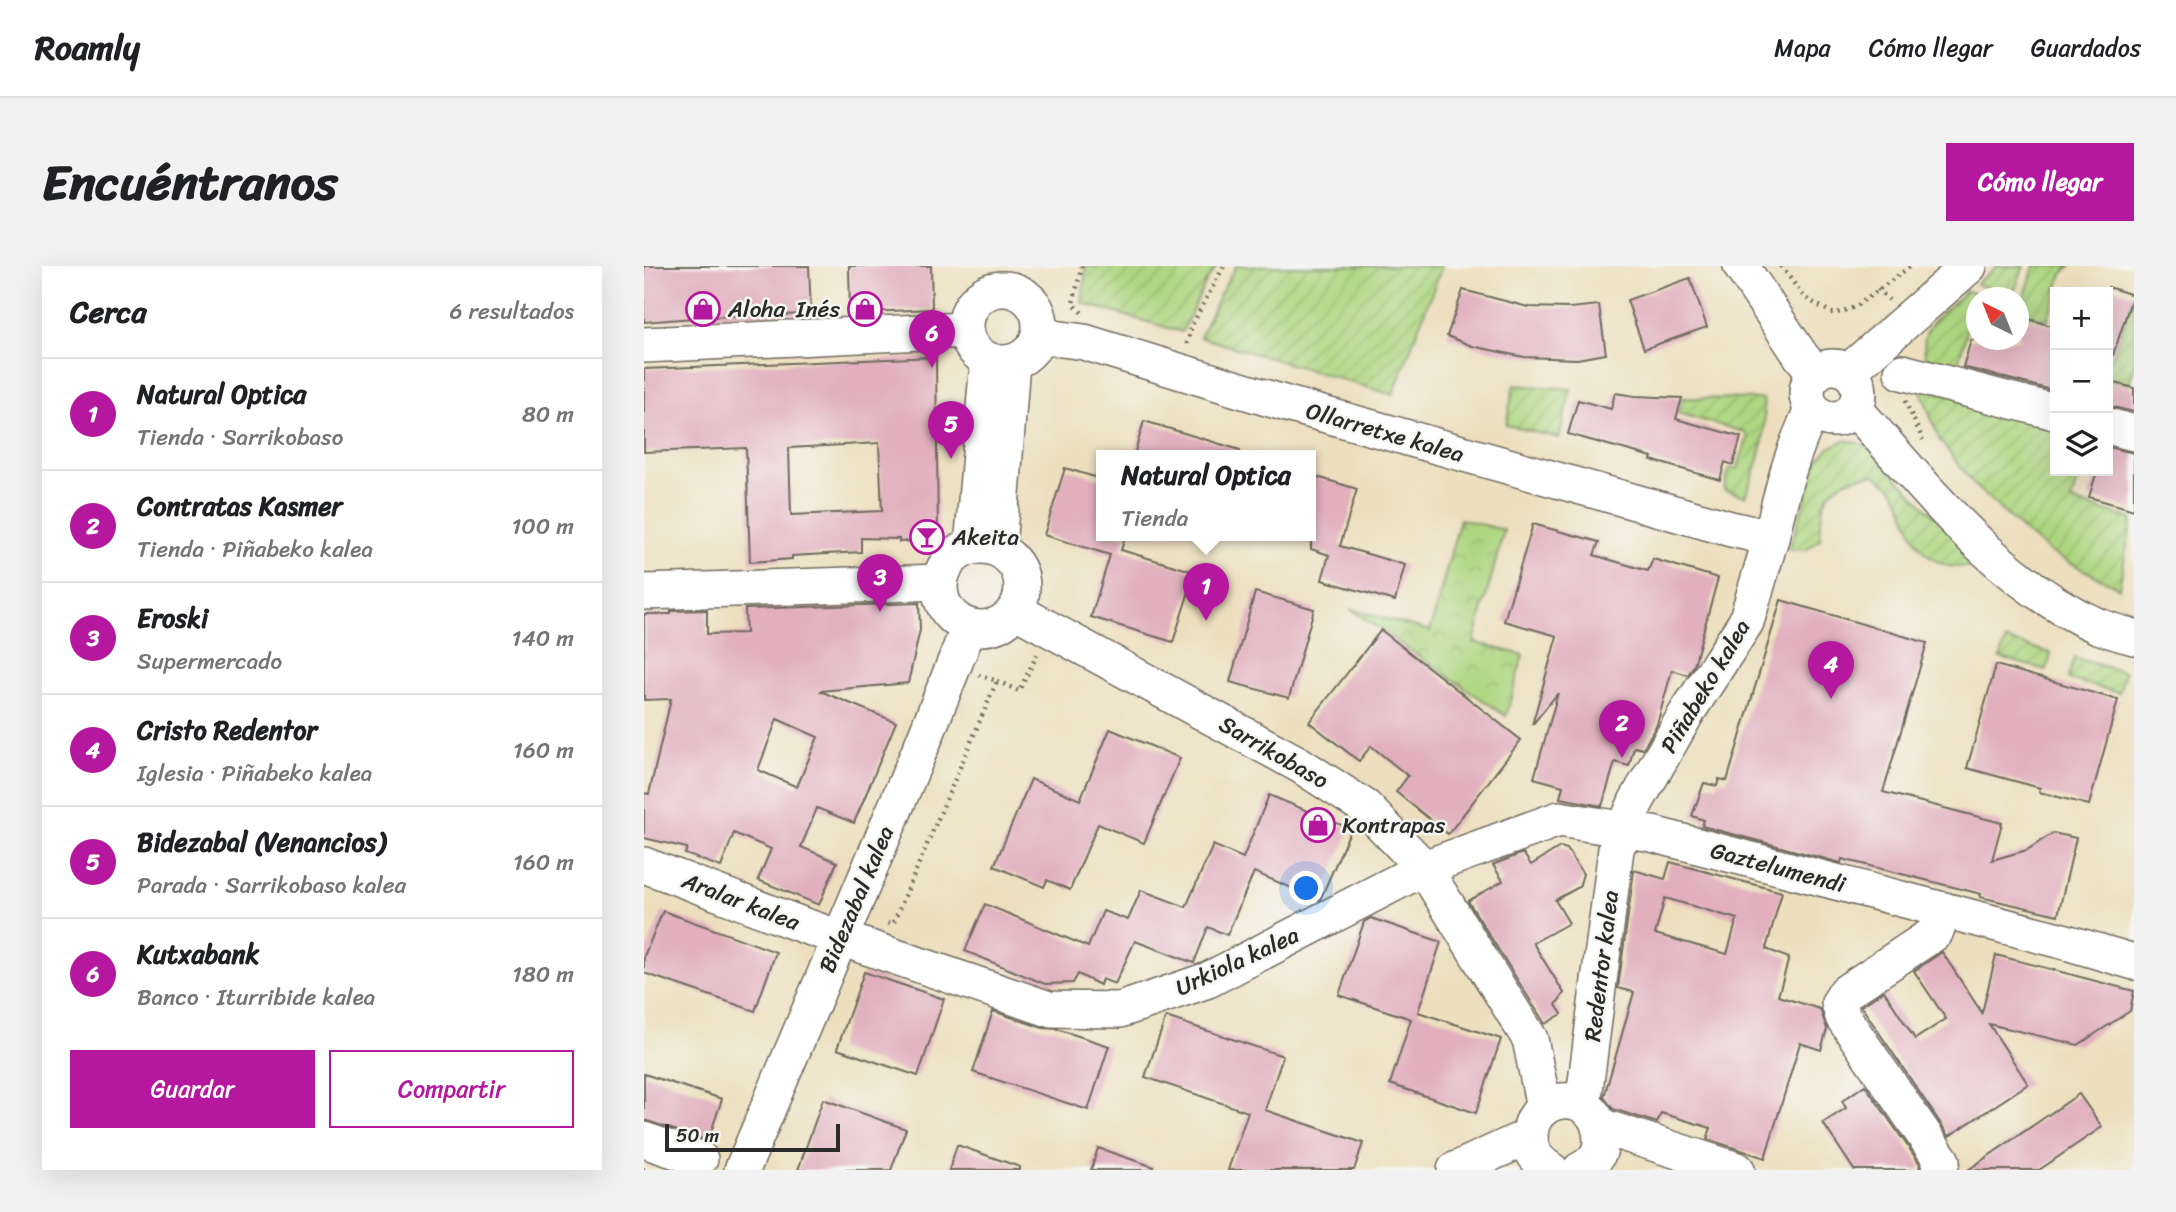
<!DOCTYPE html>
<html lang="es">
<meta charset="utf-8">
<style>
body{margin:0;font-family:Sriracha,sans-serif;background:#f2f2f2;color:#202124}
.controls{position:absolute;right:21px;top:21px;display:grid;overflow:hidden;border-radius:0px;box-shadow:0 7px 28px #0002}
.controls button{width:63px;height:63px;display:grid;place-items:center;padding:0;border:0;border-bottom:2px solid #e0e0e0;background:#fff;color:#202124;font:35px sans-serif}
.compass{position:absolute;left:1322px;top:21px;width:63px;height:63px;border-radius:50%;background:#fff;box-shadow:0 7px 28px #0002;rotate:317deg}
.scale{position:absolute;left:21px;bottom:18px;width:175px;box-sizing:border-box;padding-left:7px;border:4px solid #2b2b2b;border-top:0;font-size:19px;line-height:24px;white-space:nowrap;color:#2b2b2b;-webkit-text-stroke:5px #f6f6f2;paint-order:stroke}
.you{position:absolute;left:663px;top:623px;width:24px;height:24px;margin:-18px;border:5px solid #fff;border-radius:50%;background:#1a73e8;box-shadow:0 0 0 10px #1a73e833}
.badge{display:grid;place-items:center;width:46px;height:46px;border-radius:50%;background:#b5179e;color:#fff;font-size:23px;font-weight:700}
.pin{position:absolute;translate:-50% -58px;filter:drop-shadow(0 2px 4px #0008)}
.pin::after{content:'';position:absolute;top:37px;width:24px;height:21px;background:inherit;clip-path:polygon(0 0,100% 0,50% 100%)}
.popup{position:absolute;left:452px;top:184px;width:220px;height:91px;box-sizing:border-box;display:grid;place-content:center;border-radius:0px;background:#fff;filter:drop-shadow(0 2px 5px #0005);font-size:23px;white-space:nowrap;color:#757577}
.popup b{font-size:26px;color:#202124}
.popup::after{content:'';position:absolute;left:50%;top:100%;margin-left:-14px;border:14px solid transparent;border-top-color:#fff}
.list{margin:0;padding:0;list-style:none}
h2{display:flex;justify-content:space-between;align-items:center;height:91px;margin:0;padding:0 28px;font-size:30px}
h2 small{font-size:23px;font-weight:400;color:#757577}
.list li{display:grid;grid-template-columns:46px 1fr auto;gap:21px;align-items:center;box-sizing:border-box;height:112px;padding:0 28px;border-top:2px solid #e0e0e0}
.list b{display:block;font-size:26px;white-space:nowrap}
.list p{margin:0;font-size:23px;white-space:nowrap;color:#757577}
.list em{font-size:23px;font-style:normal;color:#757577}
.actions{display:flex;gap:14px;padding:21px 28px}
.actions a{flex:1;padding:16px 0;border:2px solid #b5179e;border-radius:0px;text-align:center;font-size:24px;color:#b5179e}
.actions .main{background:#b5179e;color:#fff}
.icon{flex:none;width:38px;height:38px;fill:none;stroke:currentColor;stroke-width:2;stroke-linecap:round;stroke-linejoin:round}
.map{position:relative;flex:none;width:1490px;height:904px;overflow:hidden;border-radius:0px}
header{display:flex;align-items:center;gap:42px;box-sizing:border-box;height:98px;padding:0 35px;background:#fff;border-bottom:2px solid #e0e0e0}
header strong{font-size:33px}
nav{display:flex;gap:38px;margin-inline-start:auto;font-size:24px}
.intro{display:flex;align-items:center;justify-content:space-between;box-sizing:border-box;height:168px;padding:0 42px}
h1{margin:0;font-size:49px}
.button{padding:18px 32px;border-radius:0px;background:#b5179e;color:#fff;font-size:24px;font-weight:700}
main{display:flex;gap:42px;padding:0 42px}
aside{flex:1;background:#fff;border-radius:0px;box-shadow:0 7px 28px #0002}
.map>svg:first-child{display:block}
.park{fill:url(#park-crowns);stroke:#6c8056;stroke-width:2}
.garden{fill:url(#garden-furrows);stroke:#6c8056;stroke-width:2}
.building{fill:#e1afbe;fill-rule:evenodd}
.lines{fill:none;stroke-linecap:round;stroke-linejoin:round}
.minor-casing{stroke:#6f6a5e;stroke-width:38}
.path{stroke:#6f6a5e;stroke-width:4.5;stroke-dasharray:2 5;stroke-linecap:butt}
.minor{stroke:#fff;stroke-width:35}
.rail{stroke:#2b2b2b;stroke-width:5;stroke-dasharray:10 5;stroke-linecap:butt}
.labels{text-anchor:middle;stroke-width:5;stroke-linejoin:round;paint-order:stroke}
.poi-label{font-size:23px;fill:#2b2b2b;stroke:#f6f6f2;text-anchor:start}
.street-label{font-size:23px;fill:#2b2b2b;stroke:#f6f6f2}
</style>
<header>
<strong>Roamly</strong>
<nav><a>Mapa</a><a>Cómo llegar</a><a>Guardados</a></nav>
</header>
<div class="intro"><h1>Encuéntranos</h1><a class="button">Cómo llegar</a></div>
<main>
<aside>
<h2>Cerca<small>6 resultados</small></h2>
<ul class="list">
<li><span class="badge">1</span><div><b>Natural Optica</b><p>Tienda · Sarrikobaso</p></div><em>80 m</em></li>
<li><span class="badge">2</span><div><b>Contratas Kasmer</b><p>Tienda · Piñabeko kalea</p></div><em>100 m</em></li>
<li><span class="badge">3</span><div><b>Eroski</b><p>Supermercado</p></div><em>140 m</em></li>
<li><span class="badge">4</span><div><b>Cristo Redentor</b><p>Iglesia · Piñabeko kalea</p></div><em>160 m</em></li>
<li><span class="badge">5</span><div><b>Bidezabal (Venancios)</b><p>Parada · Sarrikobaso kalea</p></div><em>160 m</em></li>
<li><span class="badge">6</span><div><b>Kutxabank</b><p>Banco · Iturribide kalea</p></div><em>180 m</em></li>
</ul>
<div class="actions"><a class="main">Guardar</a><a>Compartir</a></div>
</aside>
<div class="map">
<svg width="1490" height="904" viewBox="0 0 1490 904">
<defs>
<pattern id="park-crowns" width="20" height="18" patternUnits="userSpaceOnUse" patternTransform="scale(1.75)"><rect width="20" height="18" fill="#aed680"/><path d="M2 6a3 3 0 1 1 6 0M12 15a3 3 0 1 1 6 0" fill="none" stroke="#96b86f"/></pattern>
<pattern id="garden-furrows" width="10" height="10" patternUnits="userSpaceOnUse" patternTransform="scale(1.75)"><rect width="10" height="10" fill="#aed680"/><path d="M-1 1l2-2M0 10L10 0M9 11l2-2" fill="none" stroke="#96b86f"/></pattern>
</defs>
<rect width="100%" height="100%" fill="#f6f6f2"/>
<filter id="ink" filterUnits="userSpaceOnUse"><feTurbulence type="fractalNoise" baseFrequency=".0143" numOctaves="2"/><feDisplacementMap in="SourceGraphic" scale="14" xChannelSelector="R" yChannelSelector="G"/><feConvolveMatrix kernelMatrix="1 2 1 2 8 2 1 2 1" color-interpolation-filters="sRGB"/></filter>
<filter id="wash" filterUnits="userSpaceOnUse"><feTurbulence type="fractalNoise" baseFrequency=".00686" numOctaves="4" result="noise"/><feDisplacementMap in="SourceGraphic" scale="28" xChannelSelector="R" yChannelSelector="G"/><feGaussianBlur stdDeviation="1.57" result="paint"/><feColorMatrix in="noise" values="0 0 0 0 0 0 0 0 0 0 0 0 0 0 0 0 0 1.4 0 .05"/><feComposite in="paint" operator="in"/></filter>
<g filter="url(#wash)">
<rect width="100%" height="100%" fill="#eddfbe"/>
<polygon class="park" points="816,253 860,264 830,376 879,389 862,450 706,343 786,365"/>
<g class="garden">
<polygon points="442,0 573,0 563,14 538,66 438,37"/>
<polygon points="592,0 798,0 749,129 556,71 574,32"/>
<polygon points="1353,0 1380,0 1368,31 1332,18"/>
<polygon points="1390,0 1427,0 1418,8 1403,55 1376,46"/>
<path d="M1322,25L1344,31L1332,32L1312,105L1386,127L1402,76L1411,78V118L1407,134L1284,97C1270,61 1298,48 1322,25Z"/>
<polygon points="1490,29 1490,102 1485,118 1464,112 1464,94 1467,95"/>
<polygon points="870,119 927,123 915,172 862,159"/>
<polygon points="1276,122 1411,155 1411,205 1436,205 1427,235 1488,253 1475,322 1407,287 1382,267 1331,220 1295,173"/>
<path d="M1038,132L1119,133C1124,171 1116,195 1101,230L1080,224L1085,202L1093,203L1104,171L1100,166L1034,147Z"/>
<path d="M1202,174L1221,179L1339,300C1328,300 1312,303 1301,299C1263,285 1269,253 1251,226C1247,219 1237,214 1231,209C1211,210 1186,217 1180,238C1176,249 1177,262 1176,273L1162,284H1145L1174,194L1186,181Z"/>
<polygon points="1362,374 1407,387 1403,404 1356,392"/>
<polygon points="1430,392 1481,406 1475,427 1424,413"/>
</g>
<g id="blocks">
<g class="building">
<polygon points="0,0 165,0 167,48 62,51 0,56"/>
<polygon points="205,0 287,0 288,43 206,47"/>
<polygon points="1046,12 1063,61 1000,83 983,34"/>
<polygon points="1464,21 1489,29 1469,89 1464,88"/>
<polygon points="819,24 884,41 925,42 955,39 962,88 933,93 880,91 828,80 803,70"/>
<polygon points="1375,50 1411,61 1411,125 1319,101 1327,74 1375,74"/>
<path d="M292,91L294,271L283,272V274L255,276V273L217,272V286L148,290V293L106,296L102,182L0,186V103ZM235,177L238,245L147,249L145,182Z"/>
<polygon points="1464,115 1490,122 1490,146 1464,140"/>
<polygon points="971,127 991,130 1038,132 1032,153 1097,171 1089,199 1081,196 1076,214 1007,194 1008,191 924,168 934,134 967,143"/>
<polygon points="500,155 596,184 595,189 490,189"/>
<polygon points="1464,181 1490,187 1490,244 1445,231 1453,205 1464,205"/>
<polygon points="421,202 457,213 457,269 482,269 477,284 551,306 529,376 447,351 466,289 400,269"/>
<polygon points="667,209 713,223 696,280 761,299 751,335 678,314 685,289 667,283"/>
<polygon points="889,258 955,276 950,289 1004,305 1009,293 1074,312 1050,399 1044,409 1028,404 1013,458 999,483 990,481 985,500 971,496 958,540 916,532 919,520 890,512 914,427 888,459 913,370 860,355"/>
<polygon points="611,326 670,343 645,432 586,416"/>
<polygon points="1137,334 1283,377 1239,526 1358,557 1348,594 1383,584 1409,567 1432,572 1414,649 1336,631 1337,628 1198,593 1197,597 1058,560 1060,554 1048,550 1060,517 1073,520 1075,513 1083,515"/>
<path d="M275,337L276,364L264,417L176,425L252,456L210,557L173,542L157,581L193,596L175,639L114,614L127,583L90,567L77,601L41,588L43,582L0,572V527L5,528L27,433L0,434V348H27V345L63,344V368L102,367L101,343ZM133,453L174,471L153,521L114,504Z"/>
<polygon points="737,364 877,474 804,568 752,526 764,510 727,480 715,495 665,456"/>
<polygon points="1352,399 1474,434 1445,539 1395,526 1396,522 1323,502"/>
<polygon points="466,463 536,492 500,577 454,558 426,624 403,614 400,621 350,600 387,513 436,534"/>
<polygon points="625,529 707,563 676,634 610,606 583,669 564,661 550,697 491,675 471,718 458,713 456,719 434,708 429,717 401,718 321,685 341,638 444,681 459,645 484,654 497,624 542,641 569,579 599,592"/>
<polygon points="916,581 923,583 939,608 935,621 911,634 925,657 889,677 920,727 912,739 918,748 901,758 824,635 859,615 849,599 851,598 879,587 887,599"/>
<path d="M1026,596L1138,626L1122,683L1145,692L1134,730L1176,743L1183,763L1177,784L1156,777L1121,892L1063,873L1067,862L1017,847L1013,857L969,843L960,831L990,726L974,722L990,604L1021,613ZM1021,632L1093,653L1083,688L1011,668Z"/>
<polygon points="19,645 132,686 111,745 0,707 0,690"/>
<polygon points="727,652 797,676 774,746 857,773 832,847 746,818 767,753 695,729 720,656"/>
<polygon points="1298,686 1338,747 1352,689 1490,725 1486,745 1434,779 1345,758 1384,818 1305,870 1217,740 1240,725 1271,773 1302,753 1270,705"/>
<polygon points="220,706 300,733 274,810 193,783"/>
<polygon points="349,745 399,762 413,763 465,780 444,844 329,806"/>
<polygon points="522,751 639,790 621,844 719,877 710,904 584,904 604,846 501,811"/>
<polygon points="0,808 78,833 64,875 0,854"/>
<polygon points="1221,819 1276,898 1275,904 1210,904 1179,857 1202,842 1198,835"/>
<polygon points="1435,828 1458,861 1395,904 1324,904"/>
<polygon points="179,833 262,863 247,904 154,904"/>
<polygon points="313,879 376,901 376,904 305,904"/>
<polygon points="454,882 510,901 509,904 447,904"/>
</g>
</g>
</g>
<g filter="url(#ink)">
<use href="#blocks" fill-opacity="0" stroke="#6f6a5e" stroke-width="2"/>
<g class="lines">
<g class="minor-casing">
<g id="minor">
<polyline points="1097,0 1157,90 1172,108"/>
<circle cx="359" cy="60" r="37"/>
<path d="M395,70L440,76L636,136L1087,263L1127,272C1137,228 1148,183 1169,143"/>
<polyline points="0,79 322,64"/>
<circle cx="1189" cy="127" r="26"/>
<polyline points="1204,106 1325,0"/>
<polyline points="1258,106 1411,146"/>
<path d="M1210,142C1282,221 1353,316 1454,360C1465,364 1478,368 1490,371"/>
<polyline points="1464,160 1490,167"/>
<circle cx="337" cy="321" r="41"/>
<polyline points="328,281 344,95"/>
<polyline points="354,282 368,96"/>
<polyline points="0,326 296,316"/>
<polyline points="372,345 656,499 721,541 780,602 886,773 900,842"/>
<polyline points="0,599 161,660 405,743 476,744 564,714 780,602 915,553 1008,568 1422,676 1490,696"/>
<polyline points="939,839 972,583 992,536 1042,448 1102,356 1127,272"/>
<polyline points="956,860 1093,904"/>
<polyline points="0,874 56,893"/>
<polyline points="98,904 280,474 325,361"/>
<polyline points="811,904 885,870"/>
<path d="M907,904C897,898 889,891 887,879C877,827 956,815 957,875C957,888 948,899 936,904"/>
<polyline points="1295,904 1298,895 1199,751 1195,737 1202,726 1291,667 1300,644"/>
</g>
</g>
<g class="path">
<polyline points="438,0 429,37 438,47"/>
<polyline points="1137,0 1161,32 1190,48 1211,41 1267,0"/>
<polyline points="1234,23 1245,34"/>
<polyline points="543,78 548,59 580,0"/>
<polyline points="1261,135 1279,174"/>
<polyline points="353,415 375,425 394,387"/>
<polyline points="244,657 249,658 353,415 335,409"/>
</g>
<use href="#minor" class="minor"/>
<polyline class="rail" points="0,904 1,904"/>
</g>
</g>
<defs>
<g id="shop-ring" transform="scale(1.75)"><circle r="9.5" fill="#f6f6f2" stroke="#b5179e" stroke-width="1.5"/><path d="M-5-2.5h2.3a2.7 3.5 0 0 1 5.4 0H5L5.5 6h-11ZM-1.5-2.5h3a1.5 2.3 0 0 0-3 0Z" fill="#b5179e"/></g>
<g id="bar-ring" transform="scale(1.75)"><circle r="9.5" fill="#f6f6f2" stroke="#b5179e" stroke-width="1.5"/><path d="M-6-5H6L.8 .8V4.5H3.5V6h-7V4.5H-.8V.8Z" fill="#b5179e"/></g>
</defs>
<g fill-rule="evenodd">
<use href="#shop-ring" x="59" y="43"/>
<use href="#shop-ring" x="221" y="43"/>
<use href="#bar-ring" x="283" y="271"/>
<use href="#shop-ring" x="674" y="559"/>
</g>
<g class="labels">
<g class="poi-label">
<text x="84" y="51">Aloha</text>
<text x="196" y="51" text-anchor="end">Inés</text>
<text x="308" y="279">Akeita</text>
<text x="698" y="567">Kontrapas</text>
</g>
<g class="street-label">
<text transform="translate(741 166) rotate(16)" y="8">Ollarretxe kalea</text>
<text transform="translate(1061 420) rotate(-59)" y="8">Piñabeko kalea</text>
<text transform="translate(630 486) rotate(30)" y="8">Sarrikobaso</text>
<text transform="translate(1134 601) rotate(15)" y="8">Gaztelumendi</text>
<text transform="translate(212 633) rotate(-67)" y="8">Bidezabal kalea</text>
<text transform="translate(97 635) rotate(21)" y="8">Aralar kalea</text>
<text transform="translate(593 695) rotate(-25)" y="8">Urkiola kalea</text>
<text transform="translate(957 700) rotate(-83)" y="8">Redentor kalea</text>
</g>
</g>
</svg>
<div class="controls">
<button>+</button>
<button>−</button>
<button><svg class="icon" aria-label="layers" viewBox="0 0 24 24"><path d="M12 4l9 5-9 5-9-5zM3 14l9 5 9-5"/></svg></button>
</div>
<svg class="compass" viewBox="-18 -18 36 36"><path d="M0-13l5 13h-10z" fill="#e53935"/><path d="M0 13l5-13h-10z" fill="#757577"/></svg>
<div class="scale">50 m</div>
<div class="you"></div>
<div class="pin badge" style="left:562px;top:355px">1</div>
<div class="popup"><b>Natural Optica</b>Tienda</div>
<div class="pin badge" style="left:978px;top:492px">2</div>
<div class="pin badge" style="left:236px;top:346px">3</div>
<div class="pin badge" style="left:1187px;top:433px">4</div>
<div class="pin badge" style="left:307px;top:193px">5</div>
<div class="pin badge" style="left:288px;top:102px">6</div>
</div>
</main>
